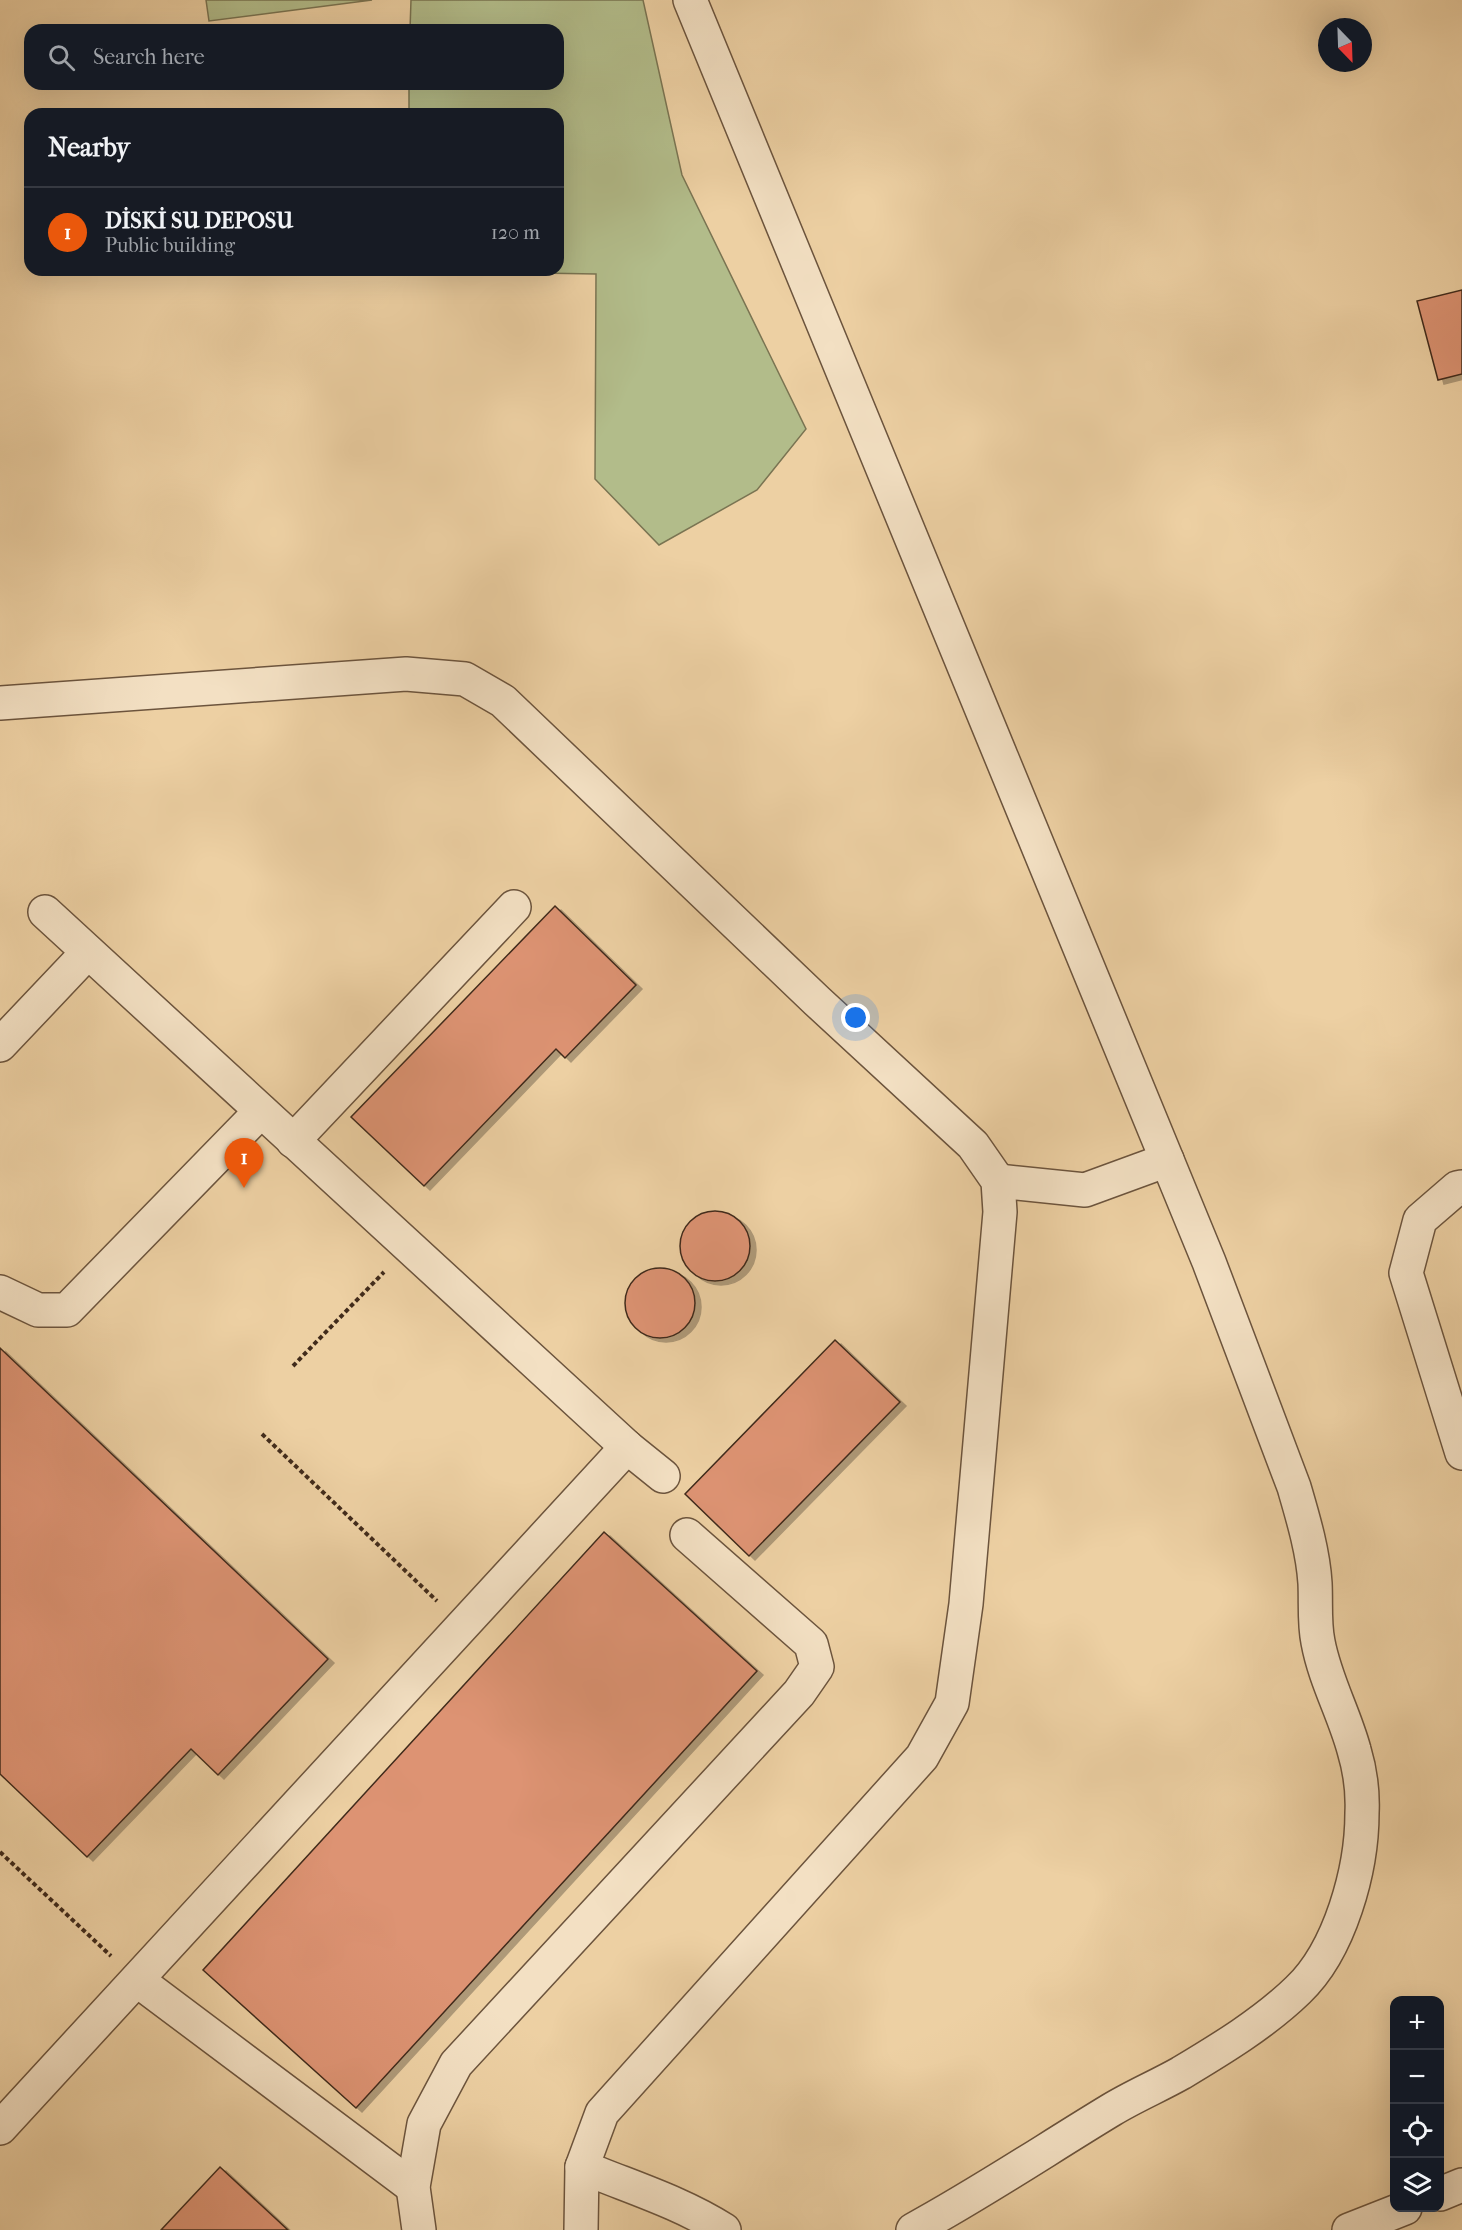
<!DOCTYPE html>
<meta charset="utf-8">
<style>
body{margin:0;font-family:"IM FELL French Canon",serif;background:#242831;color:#f1f3f6}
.controls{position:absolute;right:18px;bottom:18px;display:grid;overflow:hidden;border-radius:12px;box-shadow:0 6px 24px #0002}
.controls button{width:54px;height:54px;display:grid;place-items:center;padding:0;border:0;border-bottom:2px solid #363941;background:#171b24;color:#f1f3f6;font:30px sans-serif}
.compass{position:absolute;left:1318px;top:18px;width:54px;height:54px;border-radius:50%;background:#171b24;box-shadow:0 6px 24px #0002;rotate:157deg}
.you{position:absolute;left:856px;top:1018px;width:21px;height:21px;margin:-15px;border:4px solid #fff;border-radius:50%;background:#1a73e8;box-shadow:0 0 0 9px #1a73e833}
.badge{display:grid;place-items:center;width:39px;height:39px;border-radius:50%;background:#ea580c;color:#fff;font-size:20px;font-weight:700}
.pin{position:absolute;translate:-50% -50px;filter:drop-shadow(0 2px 3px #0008)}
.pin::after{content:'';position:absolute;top:32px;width:21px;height:18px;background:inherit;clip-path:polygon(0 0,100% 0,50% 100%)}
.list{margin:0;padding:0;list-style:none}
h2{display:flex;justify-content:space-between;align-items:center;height:78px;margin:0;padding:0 24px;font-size:26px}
h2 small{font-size:20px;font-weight:400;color:#9ea1a6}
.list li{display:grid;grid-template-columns:39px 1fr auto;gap:18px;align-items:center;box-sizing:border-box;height:90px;padding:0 24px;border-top:2px solid #363941}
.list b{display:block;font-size:22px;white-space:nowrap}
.list p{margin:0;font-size:20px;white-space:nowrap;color:#9ea1a6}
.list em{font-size:20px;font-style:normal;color:#9ea1a6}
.icon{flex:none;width:33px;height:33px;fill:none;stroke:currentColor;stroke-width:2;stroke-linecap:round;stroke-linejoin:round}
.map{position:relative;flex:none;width:1462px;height:2230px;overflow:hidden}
.search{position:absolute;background:#171b24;box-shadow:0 6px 24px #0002;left:24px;top:24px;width:540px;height:66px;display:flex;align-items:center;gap:15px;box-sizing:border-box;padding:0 21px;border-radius:18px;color:#9ea1a6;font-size:22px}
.panel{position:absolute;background:#171b24;box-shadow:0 6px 24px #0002;left:24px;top:108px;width:540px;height:168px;border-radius:18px}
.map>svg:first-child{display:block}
.green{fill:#b2bc8a;stroke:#7a7452;stroke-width:1.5}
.building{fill:#dd9373;stroke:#412b1b;stroke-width:1.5;filter:url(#shadow)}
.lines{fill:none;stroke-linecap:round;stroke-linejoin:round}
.minor-casing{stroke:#6c543d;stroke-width:36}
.path{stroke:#412b1b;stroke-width:4;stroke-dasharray:4.5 3;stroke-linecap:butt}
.minor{stroke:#f3e0c3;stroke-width:33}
</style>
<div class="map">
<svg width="1462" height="2230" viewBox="0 0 1462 2230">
<defs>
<filter id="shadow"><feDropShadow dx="6" dy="4" stdDeviation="0" flood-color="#0004"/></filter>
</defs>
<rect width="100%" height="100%" fill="#edd0a3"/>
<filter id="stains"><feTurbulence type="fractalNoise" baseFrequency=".00333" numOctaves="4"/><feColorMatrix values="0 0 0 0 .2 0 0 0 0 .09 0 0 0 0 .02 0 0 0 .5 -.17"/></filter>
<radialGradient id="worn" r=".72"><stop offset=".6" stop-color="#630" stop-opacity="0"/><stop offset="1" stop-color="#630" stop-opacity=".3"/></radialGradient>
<g class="green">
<polygon points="206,0 372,0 209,21"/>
<polygon points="411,0 643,0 682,175 806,429 757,490 659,545 595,479 596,274 484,272 482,270 558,270 558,114 409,114 409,84 558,84 558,30 410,30"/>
</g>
<g class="building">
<polygon points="1462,290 1462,374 1438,380 1417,301"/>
<polygon points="555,906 636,985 565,1058 556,1049 424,1186 351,1117"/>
<circle cx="715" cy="1246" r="35"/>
<circle cx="660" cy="1303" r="35"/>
<polygon points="835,1340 900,1402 749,1556 685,1494"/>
<polygon points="0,1348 328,1659 218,1775 191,1749 87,1857 0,1774"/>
<polygon points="604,1532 757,1671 356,2108 203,1970"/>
<polygon points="220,2167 288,2230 161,2230"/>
</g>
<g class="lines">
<g class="minor-casing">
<g id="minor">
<path d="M690,0L1209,1262L1294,1487C1303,1518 1313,1551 1315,1583C1316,1603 1314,1623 1318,1642C1325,1680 1344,1713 1354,1750C1360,1770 1363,1792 1362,1813C1362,1870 1340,1950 1298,1990C1264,2023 1221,2049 1181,2073C1158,2086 1134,2096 1111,2110C1045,2150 981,2193 913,2230"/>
<polyline points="0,703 406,674 465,679 503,701 817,1001 973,1145 998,1181 1000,1212 966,1604 952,1703 922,1757 602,2113 582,2167 581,2230"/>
<polyline points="45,912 627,1447 663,1476"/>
<polyline points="0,1045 88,952"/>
<polyline points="293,1141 514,907"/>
<polyline points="998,1181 1085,1190 1167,1160"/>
<polyline points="1462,1187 1457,1188 1420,1220 1406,1273 1462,1453"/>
<polyline points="0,1292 38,1310 67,1310 261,1111"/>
<polyline points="137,1980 413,2187"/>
<polyline points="0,2128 627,1447"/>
<path d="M582,2167C630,2187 680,2202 724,2230"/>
<polyline points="1440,2194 1462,2185"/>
<polyline points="419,2230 413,2187 424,2124 456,2064 799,1693 817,1667 811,1644 687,1535"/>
<polyline points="1349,2230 1405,2208"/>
</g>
</g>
<g class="path">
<polyline points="293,1366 384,1272"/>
<polyline points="262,1434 437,1601"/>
<polyline points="0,1852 111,1956"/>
</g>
<use href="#minor" class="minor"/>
</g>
<rect width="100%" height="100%" filter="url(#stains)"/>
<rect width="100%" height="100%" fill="url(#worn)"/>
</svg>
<div class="controls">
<button>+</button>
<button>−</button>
<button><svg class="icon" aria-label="locate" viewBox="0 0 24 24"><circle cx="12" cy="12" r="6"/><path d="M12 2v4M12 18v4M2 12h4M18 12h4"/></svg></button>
<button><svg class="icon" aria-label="layers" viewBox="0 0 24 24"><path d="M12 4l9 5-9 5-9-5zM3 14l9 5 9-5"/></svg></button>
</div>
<svg class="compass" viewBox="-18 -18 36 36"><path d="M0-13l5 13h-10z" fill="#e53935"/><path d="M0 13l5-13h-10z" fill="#9ea1a6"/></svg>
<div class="you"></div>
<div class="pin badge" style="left:244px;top:1188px">1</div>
<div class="search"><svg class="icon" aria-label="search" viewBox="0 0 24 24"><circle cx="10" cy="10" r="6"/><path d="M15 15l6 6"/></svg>Search here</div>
<section class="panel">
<h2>Nearby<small></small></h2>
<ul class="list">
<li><span class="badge">1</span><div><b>DİSKİ SU DEPOSU</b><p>Public building</p></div><em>120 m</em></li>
</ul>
</section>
</div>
